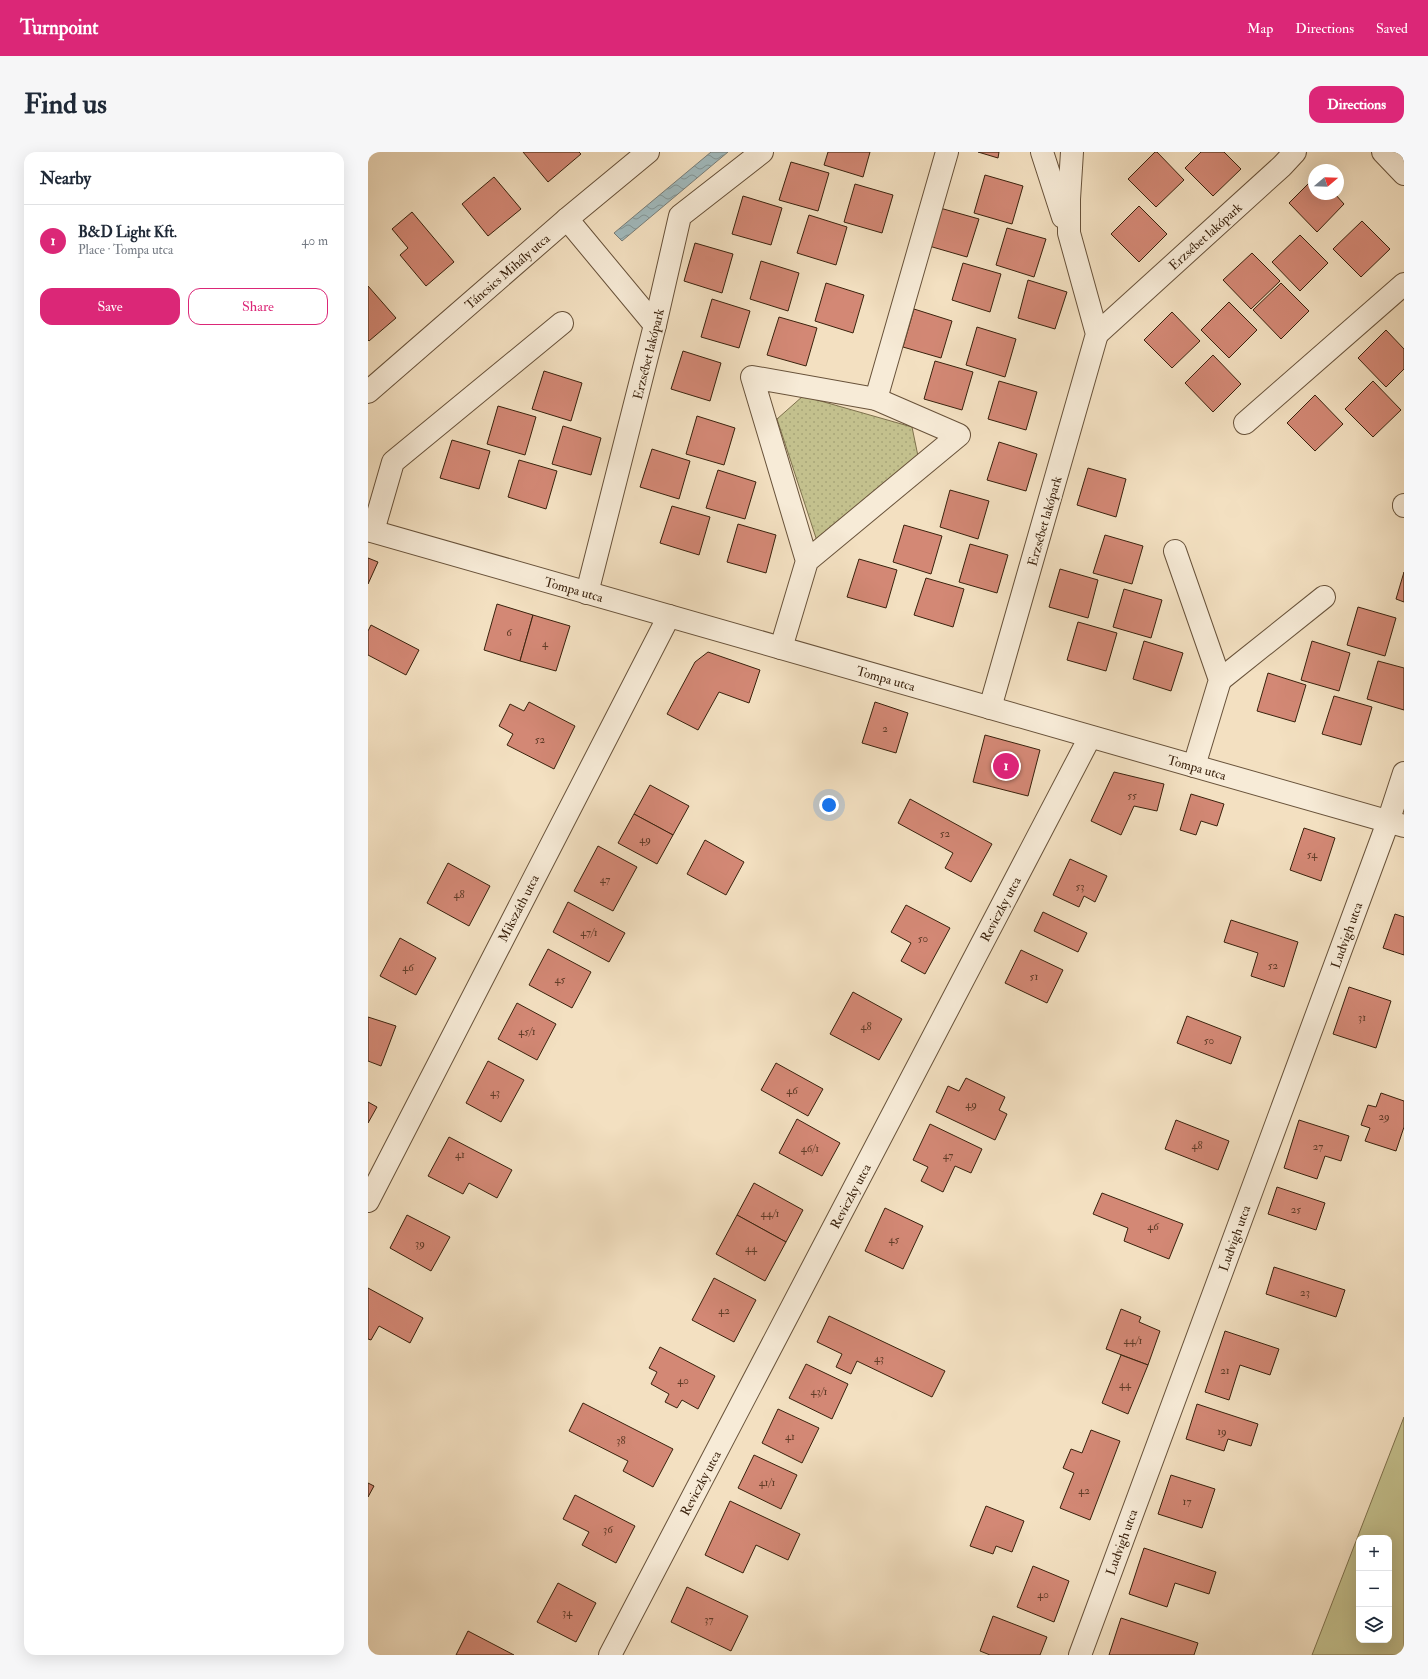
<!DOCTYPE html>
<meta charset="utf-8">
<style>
body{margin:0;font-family:"IM FELL Double Pica",serif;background:#f6f6f7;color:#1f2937}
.controls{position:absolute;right:12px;bottom:12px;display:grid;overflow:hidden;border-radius:8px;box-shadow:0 4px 16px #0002}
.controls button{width:36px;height:36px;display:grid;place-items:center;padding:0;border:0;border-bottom:1px solid #e0e1e3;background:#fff;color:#1f2937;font:20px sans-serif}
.compass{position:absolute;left:940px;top:12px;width:36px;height:36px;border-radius:50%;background:#fff;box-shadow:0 4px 16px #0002;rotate:71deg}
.you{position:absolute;left:461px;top:653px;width:14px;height:14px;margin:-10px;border:3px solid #fff;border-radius:50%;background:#1a73e8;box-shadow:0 0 0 6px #1a73e833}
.badge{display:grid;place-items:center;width:26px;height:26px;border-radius:50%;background:#db2777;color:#fff;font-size:13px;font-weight:700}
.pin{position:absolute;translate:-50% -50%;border:2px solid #fff;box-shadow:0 1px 4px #0006}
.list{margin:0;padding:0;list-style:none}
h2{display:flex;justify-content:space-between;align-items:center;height:52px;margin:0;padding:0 16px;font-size:17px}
h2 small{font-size:13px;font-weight:400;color:#747a83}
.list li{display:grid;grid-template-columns:26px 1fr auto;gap:12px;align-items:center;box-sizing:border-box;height:72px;padding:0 16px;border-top:1px solid #e0e1e3}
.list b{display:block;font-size:15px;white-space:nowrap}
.list p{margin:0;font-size:13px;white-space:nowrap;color:#747a83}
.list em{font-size:13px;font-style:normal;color:#747a83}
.actions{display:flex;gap:8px;padding:12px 16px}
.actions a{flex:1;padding:9px 0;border:1px solid #db2777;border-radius:12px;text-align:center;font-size:14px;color:#db2777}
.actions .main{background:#db2777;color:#fff}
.icon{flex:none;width:22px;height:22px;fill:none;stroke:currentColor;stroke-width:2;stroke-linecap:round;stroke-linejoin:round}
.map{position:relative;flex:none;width:1036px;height:1503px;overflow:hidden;border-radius:12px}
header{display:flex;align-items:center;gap:24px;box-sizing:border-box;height:56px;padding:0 20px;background:#db2777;color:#fff}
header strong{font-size:19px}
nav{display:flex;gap:22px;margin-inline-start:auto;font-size:14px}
.intro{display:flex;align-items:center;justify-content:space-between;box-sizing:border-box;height:96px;padding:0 24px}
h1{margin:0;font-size:28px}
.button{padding:10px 18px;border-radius:12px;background:#db2777;color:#fff;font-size:14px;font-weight:700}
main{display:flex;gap:24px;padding:0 24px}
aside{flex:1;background:#fff;border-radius:12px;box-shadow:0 4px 16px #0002}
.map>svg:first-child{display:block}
.green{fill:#c3c08d;stroke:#7e714d;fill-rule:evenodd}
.park{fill:url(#park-dots);stroke:#7e714d}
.water{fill:url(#water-waves);stroke:#787d77}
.building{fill:#d38875;stroke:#3a220d}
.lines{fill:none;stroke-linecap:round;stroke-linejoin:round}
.minor-casing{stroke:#68523a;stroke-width:24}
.minor{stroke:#f7ebd7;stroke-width:22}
.labels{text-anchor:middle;stroke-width:3.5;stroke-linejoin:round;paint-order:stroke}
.number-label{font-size:11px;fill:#603c27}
.street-label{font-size:13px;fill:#3a220d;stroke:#f7ebd7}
</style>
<header>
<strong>Turnpoint</strong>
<nav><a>Map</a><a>Directions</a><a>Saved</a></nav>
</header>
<div class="intro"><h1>Find us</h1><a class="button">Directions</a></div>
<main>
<aside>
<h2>Nearby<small></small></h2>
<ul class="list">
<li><span class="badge">1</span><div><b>B&amp;D Light Kft.</b><p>Place · Tompa utca</p></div><em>40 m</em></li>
</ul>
<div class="actions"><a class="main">Save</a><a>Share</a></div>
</aside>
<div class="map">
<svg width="1036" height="1503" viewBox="0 0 1036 1503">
<defs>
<pattern id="park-dots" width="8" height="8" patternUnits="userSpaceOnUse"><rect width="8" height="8" fill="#c3c08d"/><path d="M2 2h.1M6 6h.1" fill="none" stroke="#a8a578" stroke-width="1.8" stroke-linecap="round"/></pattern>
<pattern id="water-waves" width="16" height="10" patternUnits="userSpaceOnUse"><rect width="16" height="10" fill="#a1babd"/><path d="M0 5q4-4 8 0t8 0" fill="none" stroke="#849798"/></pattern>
</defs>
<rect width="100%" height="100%" fill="#f3e0c1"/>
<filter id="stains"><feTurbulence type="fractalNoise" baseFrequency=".005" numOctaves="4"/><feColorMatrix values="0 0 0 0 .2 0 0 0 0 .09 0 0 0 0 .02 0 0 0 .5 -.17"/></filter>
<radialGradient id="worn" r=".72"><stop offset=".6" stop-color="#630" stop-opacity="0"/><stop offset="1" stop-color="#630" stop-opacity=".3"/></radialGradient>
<path class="green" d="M1036,1265V1503H944ZM991,1386H1021V1488H991Z"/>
<polygon class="park" points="435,244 544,275 551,309 449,389 409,267"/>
<polygon class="water" points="343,0 360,0 254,89 246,81"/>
<g class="building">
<polygon points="155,0 211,0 213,2 180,30"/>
<polygon points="460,0 502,0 495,25 456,13"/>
<polygon points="610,0 631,0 630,6"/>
<polygon points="787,0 789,0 816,28 788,55 760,27"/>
<polygon points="833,0 856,0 873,17 845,44 817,16"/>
<polygon points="423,10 461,21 450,59 411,48"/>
<polygon points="617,23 655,34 644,72 606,61"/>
<polygon points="126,25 153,57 120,84 94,52"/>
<polygon points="946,26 946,42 967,42 976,52 949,80 921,51"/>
<polygon points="487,32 525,43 514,81 476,70"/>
<polygon points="375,44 414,56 403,93 364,82"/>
<polygon points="771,54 799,82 771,110 743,82"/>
<polygon points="572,56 611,67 599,105 561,94"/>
<polygon points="44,60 86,110 58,134 32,103 40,96 24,77"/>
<polygon points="441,63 479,75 468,113 429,101"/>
<polygon points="994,69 1022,97 993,125 965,97"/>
<polygon points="639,76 678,87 666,125 628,113"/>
<polygon points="932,83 960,111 932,139 904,110"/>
<polygon points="327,91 365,102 354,141 316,129"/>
<polygon points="884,101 912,129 883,157 855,128"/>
<polygon points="393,109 431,121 420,159 382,147"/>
<polygon points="595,111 633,122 622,160 584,148"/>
<polygon points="660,128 699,140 687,177 650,166"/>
<polygon points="458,131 496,143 485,181 447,169"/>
<polygon points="913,131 941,159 913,187 885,158"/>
<polygon points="0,134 28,166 1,189 0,188"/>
<polygon points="344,147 382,159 371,196 333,185"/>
<polygon points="861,150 889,178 861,206 833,178"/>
<polygon points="546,157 584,169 573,206 535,195"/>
<polygon points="804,160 832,189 804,216 776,188"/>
<polygon points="411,165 449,176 438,214 399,203"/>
<polygon points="609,175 648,187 637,225 598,213"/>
<polygon points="1018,178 1036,197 1036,217 1018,235 990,206"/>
<polygon points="315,199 353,211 342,249 303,237"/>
<polygon points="845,203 873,232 845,260 817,231"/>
<polygon points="567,209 605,220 594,258 556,247"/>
<polygon points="176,219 214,231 203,269 164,257"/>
<polygon points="631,229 669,240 658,278 620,267"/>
<polygon points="1005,229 1033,258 1005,285 977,257"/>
<polygon points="947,243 975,272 947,299 919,271"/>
<polygon points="130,254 168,265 157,303 119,292"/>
<polygon points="329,264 367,276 356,313 318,302"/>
<polygon points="195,274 233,286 223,323 184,312"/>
<polygon points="84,288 122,299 111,337 72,326"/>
<polygon points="631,290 669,302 658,339 619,328"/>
<polygon points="284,297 322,309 311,347 272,335"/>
<polygon points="151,308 189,319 178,357 140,345"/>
<polygon points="720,316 758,327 748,365 709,353"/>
<polygon points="350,318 388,330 377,367 338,356"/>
<polygon points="582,338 621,349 610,387 572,375"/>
<polygon points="304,354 342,365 331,403 292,391"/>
<polygon points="370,372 408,383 398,421 359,410"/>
<polygon points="536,373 574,384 563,422 525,410"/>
<polygon points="737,383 775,394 764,432 725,421"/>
<polygon points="602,392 640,403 629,441 591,430"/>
<polygon points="0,406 10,410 0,432"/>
<polygon points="491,407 529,418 518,456 479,445"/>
<polygon points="692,417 730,428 720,466 681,455"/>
<polygon points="1036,420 1036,450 1028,447"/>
<polygon points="558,426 596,437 585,475 546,463"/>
<polygon points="756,437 794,448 783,486 745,475"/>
<polygon points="129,452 165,463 152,509 116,498"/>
<polygon points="990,455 1028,466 1017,504 979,493"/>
<polygon points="165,463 202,474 188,519 152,509"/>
<polygon points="710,470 749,481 738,519 699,508"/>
<polygon points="3,473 51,498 38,523 0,503 0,479"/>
<polygon points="776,489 815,501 803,539 765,527"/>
<polygon points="944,489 982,501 971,539 933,528"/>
<polygon points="340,500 392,518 381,551 351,540 330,578 299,562 327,510"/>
<polygon points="1010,509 1036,516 1036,558 999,547"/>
<polygon points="900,521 938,533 927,570 889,559"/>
<polygon points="966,544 1004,555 993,593 954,582"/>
<polygon points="161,550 207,574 186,617 139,593 145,582 131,574 142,552 156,559"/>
<polygon points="507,550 540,561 528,601 494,591"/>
<polygon points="617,583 672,598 660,644 605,630"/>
<polygon points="746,620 796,632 789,659 766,654 753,683 723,669"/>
<polygon points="282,633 321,654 305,683 266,662"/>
<polygon points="823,642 856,652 849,674 833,669 828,683 812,678"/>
<polygon points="542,647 624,692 603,730 577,716 585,701 530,671"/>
<polygon points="266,662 305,683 289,712 250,691"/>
<polygon points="936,676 967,686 953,729 922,718"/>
<polygon points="337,688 376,710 358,743 319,722"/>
<polygon points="230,694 269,715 245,759 206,739"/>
<polygon points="702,707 739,724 727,750 716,744 711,755 685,743"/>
<polygon points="80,711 122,734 101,774 59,751"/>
<polygon points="200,750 257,781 241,810 185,780"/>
<polygon points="538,753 582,776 557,822 533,809 543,791 523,780"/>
<polygon points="675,760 719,781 710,800 666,779"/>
<polygon points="1027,762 1036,765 1036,803 1015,796"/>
<polygon points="863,768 930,790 916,835 883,824 890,801 856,790"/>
<polygon points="32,786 68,806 48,843 12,824"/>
<polygon points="180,797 223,820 204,856 161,833"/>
<polygon points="653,798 695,818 679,851 637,831"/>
<polygon points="981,835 1023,849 1008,896 965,882"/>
<polygon points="485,840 534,867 511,908 462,882"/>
<polygon points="149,851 188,872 169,908 130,887"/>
<polygon points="819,864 873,885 863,912 809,891"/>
<polygon points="0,865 28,874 13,914 0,909"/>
<polygon points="120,909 156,928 133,970 98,951"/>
<polygon points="408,911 455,937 440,964 393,938"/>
<polygon points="598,926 637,945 631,958 639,962 627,988 568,960 580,934 591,939"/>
<polygon points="1013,941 1036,949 1036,975 1028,999 997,989 1002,976 993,973 1000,953 1008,955"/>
<polygon points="0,950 9,955 0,971"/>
<polygon points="429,967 472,991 454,1024 411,1001"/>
<polygon points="808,968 861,989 850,1018 797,997"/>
<polygon points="931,968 981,984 973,1009 957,1004 949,1027 916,1016"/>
<polygon points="562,972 614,997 603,1021 587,1014 575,1040 553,1029 560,1015 545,1008"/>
<polygon points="81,985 144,1018 129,1046 101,1031 95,1042 60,1024"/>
<polygon points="386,1031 435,1058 418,1090 369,1063"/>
<polygon points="909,1035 957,1051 948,1078 900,1062"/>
<polygon points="734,1041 815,1072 801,1107 756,1089 760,1076 725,1062"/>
<polygon points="517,1056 555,1074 535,1117 497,1099"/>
<polygon points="39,1063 82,1085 63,1119 22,1096"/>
<polygon points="369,1063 418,1090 397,1129 348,1102"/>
<polygon points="906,1115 977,1138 968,1165 898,1142"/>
<polygon points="346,1126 388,1148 366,1190 324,1168"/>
<polygon points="0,1136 55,1166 42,1191 11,1174 3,1188 0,1187"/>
<polygon points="753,1157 773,1165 771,1170 792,1179 780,1213 738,1197"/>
<polygon points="461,1164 577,1219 564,1245 489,1209 483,1222 468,1215 474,1202 449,1190"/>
<polygon points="857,1179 911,1197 902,1223 872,1213 861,1248 837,1240"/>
<polygon points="292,1195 347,1224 330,1257 314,1248 309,1256 297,1250 301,1242 283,1232 289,1220 281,1216"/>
<polygon points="753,1203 780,1213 760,1262 734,1251"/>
<polygon points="438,1212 480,1232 464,1267 421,1246"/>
<polygon points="215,1251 305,1297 285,1335 255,1319 260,1309 201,1279"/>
<polygon points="829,1252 890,1272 883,1294 860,1287 856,1299 818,1287"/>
<polygon points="410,1257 451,1276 434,1311 394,1291"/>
<polygon points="723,1278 752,1289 722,1368 692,1356 706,1321 695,1316 703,1297 714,1301"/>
<polygon points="386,1303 429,1323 413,1357 370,1336"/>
<polygon points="803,1323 847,1337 834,1376 790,1362"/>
<polygon points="0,1331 6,1334 0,1345"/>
<polygon points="207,1343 267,1374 248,1411 214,1393 221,1380 195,1367"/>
<polygon points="362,1349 432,1382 420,1408 388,1393 375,1421 337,1403"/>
<polygon points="618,1354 656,1369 644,1400 628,1394 625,1402 602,1394"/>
<polygon points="776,1396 848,1420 841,1442 807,1431 799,1455 761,1442"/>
<polygon points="665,1414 701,1429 686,1470 649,1455"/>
<polygon points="190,1431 228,1451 208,1490 169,1470"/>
<polygon points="319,1435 380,1464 363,1499 303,1470"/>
<polygon points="625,1464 679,1485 672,1503 622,1503 612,1499"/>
<polygon points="753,1466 830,1491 826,1503 741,1503"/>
<polygon points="100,1479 146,1503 88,1503"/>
</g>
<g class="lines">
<g class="minor-casing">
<g id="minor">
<polyline points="674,0 695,65"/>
<polyline points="1015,0 1036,22"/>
<polyline points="199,67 287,173"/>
<polyline points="729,182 914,14 927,0"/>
<polyline points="0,240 199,67 280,0"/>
<polyline points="508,247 579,0"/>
<polyline points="877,271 1036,132"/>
<polyline points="1036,354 1036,353"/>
<polyline points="0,378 1036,674"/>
<polyline points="5,379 25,310 194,171"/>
<polyline points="807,399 852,528 826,614"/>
<polyline points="219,441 287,173 312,64 394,0"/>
<polyline points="413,496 439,409 384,225 508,247 591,283 439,409"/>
<polyline points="852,528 956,445"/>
<polyline points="622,556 729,182 701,81 701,47 704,0"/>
<polyline points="0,1049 301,464"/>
<polyline points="242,1503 722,585"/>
<polyline points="712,1503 1020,670 1036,621"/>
</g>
</g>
<use href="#minor" class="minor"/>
</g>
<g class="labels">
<g class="number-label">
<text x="141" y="484">6</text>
<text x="177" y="495">4</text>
<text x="517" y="580">2</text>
<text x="172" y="591">52</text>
<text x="764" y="647">55</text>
<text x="577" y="685">52</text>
<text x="277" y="691">49</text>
<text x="944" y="706">54</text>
<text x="237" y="731">47</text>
<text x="712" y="738">53</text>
<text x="91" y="746">48</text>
<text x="221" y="784">47/1</text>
<text x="555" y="790">50</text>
<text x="905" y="817">52</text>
<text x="40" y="819">46</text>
<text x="666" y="828">51</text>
<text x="192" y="831">45</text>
<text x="994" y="869">31</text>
<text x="498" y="878">48</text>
<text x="159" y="883">45/1</text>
<text x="841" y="892">50</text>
<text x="424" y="942">46</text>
<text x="127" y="944">43</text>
<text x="603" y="956">49</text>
<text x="1016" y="968">29</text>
<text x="829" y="997">48</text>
<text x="950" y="998">27</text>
<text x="442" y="1000">46/1</text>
<text x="92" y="1006">41</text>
<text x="580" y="1007">47</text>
<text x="928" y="1061">25</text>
<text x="402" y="1065">44/1</text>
<text x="785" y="1078">46</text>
<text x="526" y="1091">45</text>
<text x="52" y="1095">39</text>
<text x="383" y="1100">44</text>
<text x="937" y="1144">23</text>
<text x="356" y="1162">42</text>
<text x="765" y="1192">44/1</text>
<text x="511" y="1210">43</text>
<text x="857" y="1222">21</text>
<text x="315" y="1232">40</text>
<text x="757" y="1236">44</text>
<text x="451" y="1243">43/1</text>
<text x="854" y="1283">19</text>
<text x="422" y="1288">41</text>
<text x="253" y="1292">38</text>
<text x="399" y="1334">41/1</text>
<text x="716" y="1342">42</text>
<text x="819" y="1353">17</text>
<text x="240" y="1381">36</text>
<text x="675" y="1446">40</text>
<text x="199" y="1464">34</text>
<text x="341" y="1471">37</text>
</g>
<g class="street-label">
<text transform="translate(837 84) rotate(-42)" y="5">Erzsébet lakópark</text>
<text transform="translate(139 119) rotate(-41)" y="5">Táncsics Mihály utca</text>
<text transform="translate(280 202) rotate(-76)" y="5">Erzsébet lakópark</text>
<text transform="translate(676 369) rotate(-74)" y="5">Erzsébet lakópark</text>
<text transform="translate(206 437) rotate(16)" y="5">Tompa utca</text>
<text transform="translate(518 526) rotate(16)" y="5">Tompa utca</text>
<text transform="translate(829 615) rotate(16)" y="5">Tompa utca</text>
<text transform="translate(150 756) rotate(-63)" y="5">Mikszáth utca</text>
<text transform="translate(632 757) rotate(-62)" y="5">Reviczky utca</text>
<text transform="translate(978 783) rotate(-70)" y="5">Ludvigh utca</text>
<text transform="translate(482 1044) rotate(-62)" y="5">Reviczky utca</text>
<text transform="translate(866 1086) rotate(-70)" y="5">Ludvigh utca</text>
<text transform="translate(332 1331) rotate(-62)" y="5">Reviczky utca</text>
<text transform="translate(753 1390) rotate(-70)" y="5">Ludvigh utca</text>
</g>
</g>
<rect width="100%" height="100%" filter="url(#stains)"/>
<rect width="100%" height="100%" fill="url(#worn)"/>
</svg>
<div class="controls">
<button>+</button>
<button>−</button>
<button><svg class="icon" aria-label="layers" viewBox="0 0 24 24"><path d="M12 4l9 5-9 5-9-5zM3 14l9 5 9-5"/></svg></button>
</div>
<svg class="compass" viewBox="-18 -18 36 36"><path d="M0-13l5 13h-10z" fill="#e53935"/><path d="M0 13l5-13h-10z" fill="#747a83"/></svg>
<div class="you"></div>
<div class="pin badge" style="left:638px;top:614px">1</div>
</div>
</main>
